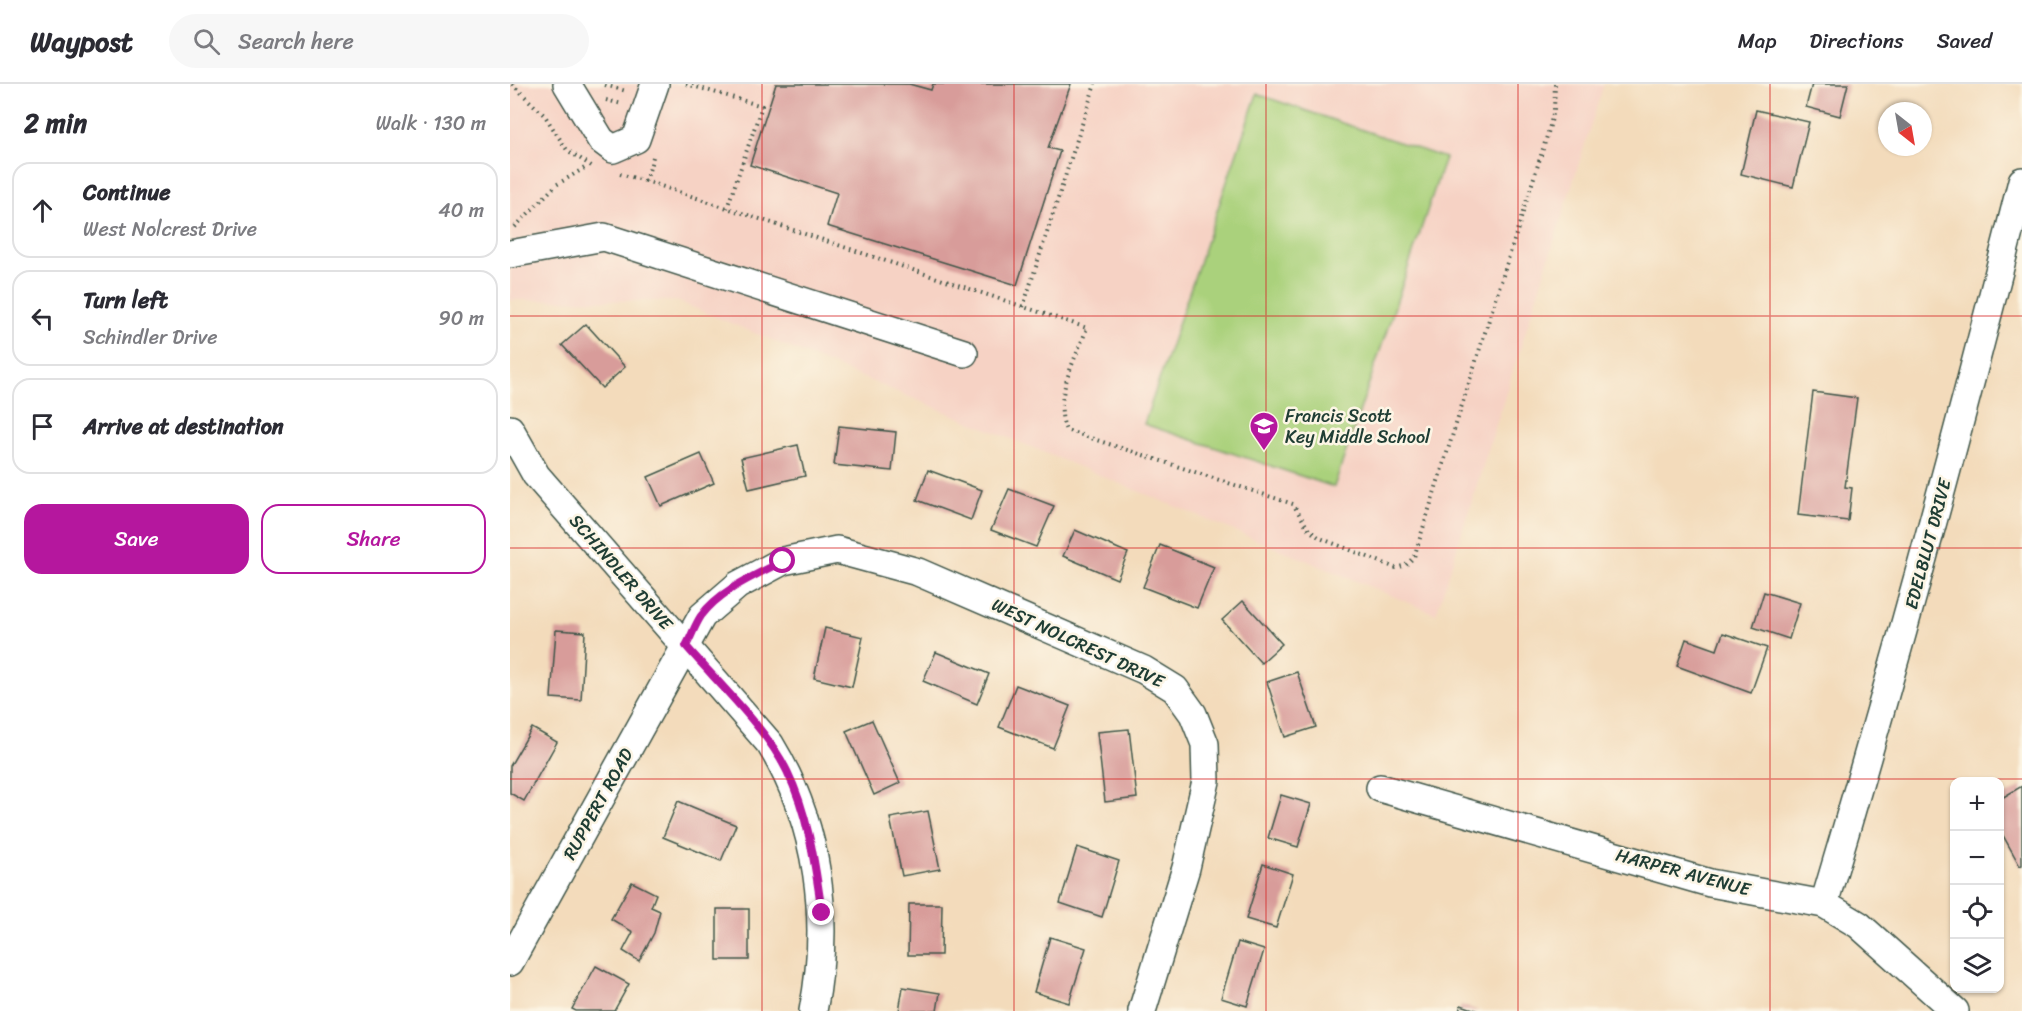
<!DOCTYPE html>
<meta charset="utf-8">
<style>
body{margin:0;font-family:Sriracha,sans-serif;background:#f7f7f7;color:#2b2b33}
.controls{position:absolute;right:18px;bottom:18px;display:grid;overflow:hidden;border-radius:12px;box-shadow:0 2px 4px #0004}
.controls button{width:54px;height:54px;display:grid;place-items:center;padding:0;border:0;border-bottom:2px solid #e1e1e2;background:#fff;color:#2b2b33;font:30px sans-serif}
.compass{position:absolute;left:1368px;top:18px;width:54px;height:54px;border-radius:50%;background:#fff;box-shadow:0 2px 4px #0004;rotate:149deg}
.stop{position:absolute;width:18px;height:18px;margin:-14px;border:4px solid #b5179e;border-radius:50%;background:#fff}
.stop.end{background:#b5179e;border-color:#fff;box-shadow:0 2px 6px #0008}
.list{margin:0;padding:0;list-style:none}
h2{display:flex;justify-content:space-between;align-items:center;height:78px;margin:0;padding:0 24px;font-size:26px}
h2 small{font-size:20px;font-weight:400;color:#7c7c81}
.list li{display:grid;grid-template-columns:39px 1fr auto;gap:18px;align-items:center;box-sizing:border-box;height:96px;margin:0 12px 12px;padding:0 12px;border:2px solid #e1e1e2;border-radius:18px}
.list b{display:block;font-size:22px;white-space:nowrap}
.list p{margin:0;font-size:20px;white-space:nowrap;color:#7c7c81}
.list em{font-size:20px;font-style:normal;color:#7c7c81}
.actions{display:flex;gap:12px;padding:18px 24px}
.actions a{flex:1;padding:14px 0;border:2px solid #b5179e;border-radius:18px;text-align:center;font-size:21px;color:#b5179e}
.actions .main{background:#b5179e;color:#fff}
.icon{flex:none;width:33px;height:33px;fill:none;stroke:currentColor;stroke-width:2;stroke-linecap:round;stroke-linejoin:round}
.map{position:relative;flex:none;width:1512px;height:927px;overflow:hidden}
header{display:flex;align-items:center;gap:36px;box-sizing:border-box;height:84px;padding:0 30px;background:#fff;border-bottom:2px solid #e1e1e2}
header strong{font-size:28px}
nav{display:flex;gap:33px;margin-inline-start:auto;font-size:21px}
.search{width:420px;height:54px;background:#f7f7f7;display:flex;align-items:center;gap:15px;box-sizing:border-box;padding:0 21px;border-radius:33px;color:#7c7c81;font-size:22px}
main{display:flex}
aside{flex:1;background:#fff}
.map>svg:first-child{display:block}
.built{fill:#f6d2c4}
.green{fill:#aad17c;stroke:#648758;stroke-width:1.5}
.building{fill:#d89c9a}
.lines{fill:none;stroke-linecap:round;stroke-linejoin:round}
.minor-casing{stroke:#3f5548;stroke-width:30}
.path{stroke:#3f5548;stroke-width:4;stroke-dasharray:1.5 4.5;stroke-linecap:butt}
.minor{stroke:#fff;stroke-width:27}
.route{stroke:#b5179e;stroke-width:8}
.grid{fill:none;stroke:#d62828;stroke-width:1.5;stroke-opacity:0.55}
.labels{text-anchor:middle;stroke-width:5;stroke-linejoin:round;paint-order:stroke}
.poi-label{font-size:18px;fill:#1f3d34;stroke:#fcf5e5;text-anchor:start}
.street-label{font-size:18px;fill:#1f3d34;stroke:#fcf5e5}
</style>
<header>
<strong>Waypost</strong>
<div class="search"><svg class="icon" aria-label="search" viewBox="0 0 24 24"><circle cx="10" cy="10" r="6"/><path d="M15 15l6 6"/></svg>Search here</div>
<nav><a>Map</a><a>Directions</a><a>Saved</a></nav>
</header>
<main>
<aside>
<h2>2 min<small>Walk · 130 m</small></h2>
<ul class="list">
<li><svg class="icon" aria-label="ahead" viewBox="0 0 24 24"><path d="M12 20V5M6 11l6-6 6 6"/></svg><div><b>Continue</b><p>West Nolcrest Drive</p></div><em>40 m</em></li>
<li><svg class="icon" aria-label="left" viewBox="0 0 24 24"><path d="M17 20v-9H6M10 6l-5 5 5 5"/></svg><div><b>Turn left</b><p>Schindler Drive</p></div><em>90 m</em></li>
<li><svg class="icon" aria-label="arrive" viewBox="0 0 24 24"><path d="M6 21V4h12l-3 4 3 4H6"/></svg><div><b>Arrive at destination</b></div></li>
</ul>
<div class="actions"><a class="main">Save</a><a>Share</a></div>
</aside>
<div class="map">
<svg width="1512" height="927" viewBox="0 0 1512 927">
<rect width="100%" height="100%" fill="#fcf5e5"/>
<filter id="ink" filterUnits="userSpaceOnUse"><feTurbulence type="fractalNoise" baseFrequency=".0167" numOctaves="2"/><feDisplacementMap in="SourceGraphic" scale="12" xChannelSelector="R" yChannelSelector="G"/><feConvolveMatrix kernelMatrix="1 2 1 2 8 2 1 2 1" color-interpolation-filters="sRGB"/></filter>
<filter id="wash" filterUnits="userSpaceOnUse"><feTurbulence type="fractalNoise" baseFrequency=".008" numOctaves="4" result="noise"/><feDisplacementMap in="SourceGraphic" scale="24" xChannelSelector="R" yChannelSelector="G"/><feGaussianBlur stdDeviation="1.35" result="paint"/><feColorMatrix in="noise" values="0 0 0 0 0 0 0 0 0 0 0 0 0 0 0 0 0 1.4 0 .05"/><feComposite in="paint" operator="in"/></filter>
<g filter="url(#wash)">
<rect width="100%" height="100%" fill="#f3dbbb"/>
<polygon class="built" points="0,0 1094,0 926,530 167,217 0,216"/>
<polygon class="green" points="747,10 935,74 824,403 634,340"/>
<g id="blocks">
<g class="building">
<polygon points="266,0 399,0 421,6 423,0 561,0 538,64 550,67 507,201 317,142 327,109 240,81"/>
<polygon points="1302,0 1338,0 1330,32 1296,23"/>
<polygon points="1246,26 1299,38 1283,103 1231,90"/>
<polygon points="76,240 115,283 92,304 52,261"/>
<polygon points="1303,308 1347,314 1335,403 1342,404 1338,437 1288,431"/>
<polygon points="329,342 386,348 382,387 324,381"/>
<polygon points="288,361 295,392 239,405 231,374"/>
<polygon points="191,370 204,399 151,422 138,393"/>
<polygon points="418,386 472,406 461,436 407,416"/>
<polygon points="499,405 544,422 526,463 481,446"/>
<polygon points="565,446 618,469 607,495 553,472"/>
<polygon points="650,461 704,483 687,524 633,503"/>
<polygon points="1254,508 1290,519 1279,555 1243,543"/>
<polygon points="733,517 772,560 751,579 712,536"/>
<polygon points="315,544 353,553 342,603 304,594"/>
<polygon points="46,546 75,548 71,616 41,614"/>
<polygon points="1213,549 1257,564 1241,609 1167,582 1176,555 1207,566"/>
<polygon points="426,568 479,590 467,620 413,597"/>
<polygon points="787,588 806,643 775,653 757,598"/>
<polygon points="506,601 560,622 543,664 489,643"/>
<polygon points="362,636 390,699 364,711 336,647"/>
<polygon points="22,644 47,658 14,717 0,709 0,682"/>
<polygon points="619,645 627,714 595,718 587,648"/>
<polygon points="1512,702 1512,781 1510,782 1490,746 1490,715"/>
<polygon points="771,711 801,720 788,763 758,754"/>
<polygon points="168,717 226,741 211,777 153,753"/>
<polygon points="418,727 430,785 392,792 380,734"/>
<polygon points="567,763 609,777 592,833 550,819"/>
<polygon points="753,780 783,790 766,844 736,835"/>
<polygon points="122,798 146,810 141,823 150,827 144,849 129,877 113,867 123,848 101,835"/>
<polygon points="399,820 432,820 431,871 398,871"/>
<rect x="207" y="825" width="32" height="51"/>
<polygon points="540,853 576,864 559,919 524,908"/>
<polygon points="728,858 754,866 737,922 711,914"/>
<polygon points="86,882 119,900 104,927 66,927 62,925"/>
<polygon points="393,903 430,909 427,927 389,927"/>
<polygon points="951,921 969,927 949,927"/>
</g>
</g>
</g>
<g filter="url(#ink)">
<use href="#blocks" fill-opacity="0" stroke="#3f5548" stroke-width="1.5"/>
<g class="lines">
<g class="minor-casing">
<g id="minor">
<polyline points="57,0 91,56 103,65 126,55 145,0"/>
<polyline points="0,170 94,153 454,269"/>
<path d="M0,345L26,391L260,660C309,740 321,836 303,927"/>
<polyline points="870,704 1200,799 1314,820 1349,841 1445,927"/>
<path d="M1314,820C1386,580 1451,339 1512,97"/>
<polyline points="0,878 192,532 228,501 273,477 327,466 408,488 634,586 665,605 683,630 695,660 696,697 676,784 632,927"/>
</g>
</g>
<g class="path">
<polyline points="2,0 35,32 57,66 83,83"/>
<polyline points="176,0 252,22 217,124"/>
<polyline points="95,1 116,7"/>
<polyline points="96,16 112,20"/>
<path d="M143,73L136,97L577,244C566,274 542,315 556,346L783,420L799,446L810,454L886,484L896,481L904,473L1038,49L1044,26L1045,0"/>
<polyline points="110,90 136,97"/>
<polyline points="5,143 46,101 78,82"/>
<polyline points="513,223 585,0"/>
</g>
<use href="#minor" class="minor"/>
</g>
</g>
<g class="lines" filter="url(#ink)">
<path class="route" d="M273,477C246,491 210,506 191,532C185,541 181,553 176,562C208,599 256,644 277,687C299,732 305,781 312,829"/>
</g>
<path class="grid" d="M252,0V927M504,0V927M756,0V927M1008,0V927M1260,0V927M0,232H1512M0,464H1512M0,695H1512"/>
<defs>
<g id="school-pin" transform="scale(1.5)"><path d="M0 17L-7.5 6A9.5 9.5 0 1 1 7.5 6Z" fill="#b5179e" stroke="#fcf5e5"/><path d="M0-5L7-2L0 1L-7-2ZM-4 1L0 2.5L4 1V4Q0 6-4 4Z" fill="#fff"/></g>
</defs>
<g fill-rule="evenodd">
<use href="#school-pin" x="754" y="342"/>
</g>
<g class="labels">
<g class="poi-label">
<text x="775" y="338">Francis Scott<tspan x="775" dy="21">Key Middle School</tspan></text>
</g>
<g class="street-label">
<text transform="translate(1418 460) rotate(-75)" y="6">EDELBLUT DRIVE</text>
<text transform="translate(111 488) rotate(49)" y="6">SCHINDLER DRIVE</text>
<text transform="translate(568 559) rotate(25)" y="6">WEST NOLCREST DRIVE</text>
<text transform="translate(88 720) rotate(-61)" y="6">RUPPERT ROAD</text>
<text transform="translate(1173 788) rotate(15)" y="6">HARPER AVENUE</text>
</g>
</g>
</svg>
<div class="controls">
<button>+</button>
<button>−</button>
<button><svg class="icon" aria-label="locate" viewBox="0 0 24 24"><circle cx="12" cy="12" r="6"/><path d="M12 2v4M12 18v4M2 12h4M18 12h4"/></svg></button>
<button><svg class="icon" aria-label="layers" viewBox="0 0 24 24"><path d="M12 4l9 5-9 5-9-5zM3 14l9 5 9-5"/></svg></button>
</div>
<svg class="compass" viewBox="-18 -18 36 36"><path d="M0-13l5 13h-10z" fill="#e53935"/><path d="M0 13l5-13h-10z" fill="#7c7c81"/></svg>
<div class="stop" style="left:273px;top:477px"></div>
<div class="stop end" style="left:312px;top:829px"></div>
</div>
</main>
